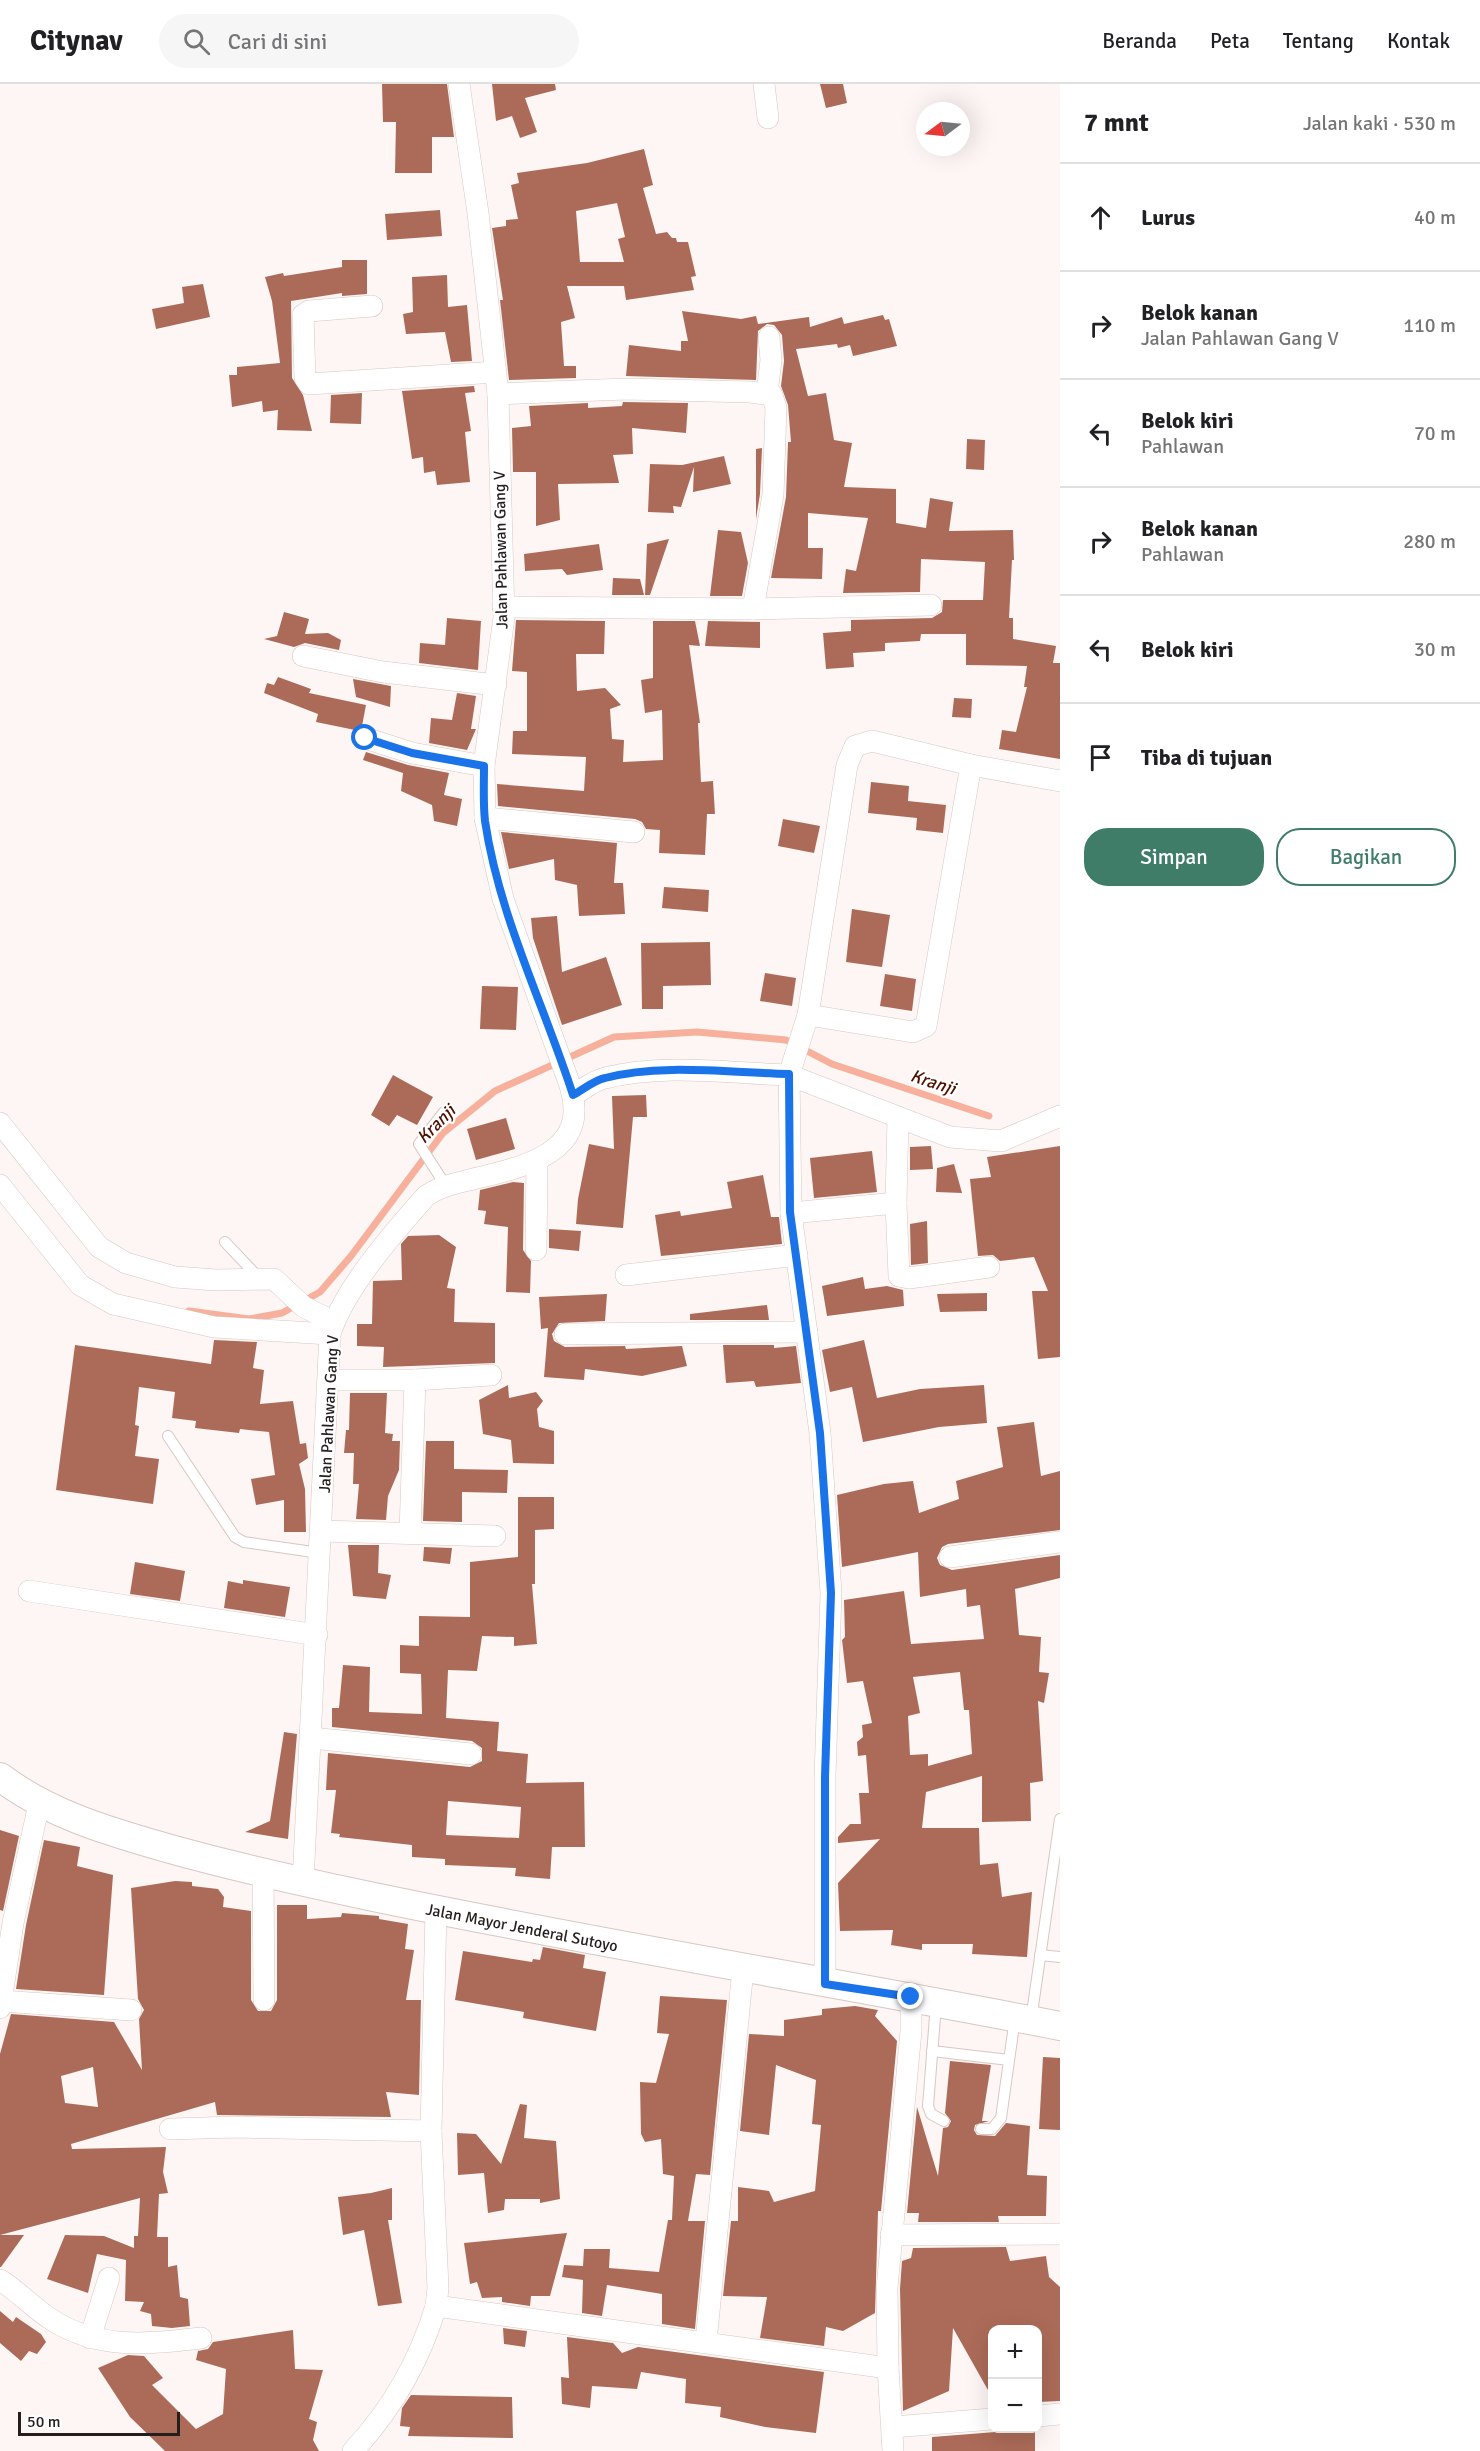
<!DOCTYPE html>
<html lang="id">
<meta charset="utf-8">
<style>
body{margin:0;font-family:Signika,sans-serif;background:#f6f6f6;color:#202124}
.controls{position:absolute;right:18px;bottom:18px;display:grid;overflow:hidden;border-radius:12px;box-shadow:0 6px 24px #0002}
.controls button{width:54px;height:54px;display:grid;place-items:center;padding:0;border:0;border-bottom:2px solid #e0e0e0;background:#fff;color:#202124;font:30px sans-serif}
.compass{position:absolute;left:916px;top:18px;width:54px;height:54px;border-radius:50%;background:#fff;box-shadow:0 6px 24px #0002;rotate:254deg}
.scale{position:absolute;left:18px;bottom:15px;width:162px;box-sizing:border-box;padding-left:6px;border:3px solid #241e1c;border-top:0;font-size:16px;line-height:21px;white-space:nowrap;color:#241e1c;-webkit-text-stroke:4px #fff;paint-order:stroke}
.stop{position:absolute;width:18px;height:18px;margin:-14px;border:4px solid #1a73e8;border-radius:50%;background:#fff}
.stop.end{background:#1a73e8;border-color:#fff;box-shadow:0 2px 6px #0008}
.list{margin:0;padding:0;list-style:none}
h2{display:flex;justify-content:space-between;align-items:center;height:78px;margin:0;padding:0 24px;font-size:26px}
h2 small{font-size:20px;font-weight:400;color:#757577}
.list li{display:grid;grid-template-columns:39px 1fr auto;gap:18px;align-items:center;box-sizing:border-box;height:108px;padding:0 24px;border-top:2px solid #e0e0e0}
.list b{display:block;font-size:22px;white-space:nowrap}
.list p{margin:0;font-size:20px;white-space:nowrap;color:#757577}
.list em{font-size:20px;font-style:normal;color:#757577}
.actions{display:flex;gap:12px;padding:18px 24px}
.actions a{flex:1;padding:14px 0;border:2px solid #3f7d69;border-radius:24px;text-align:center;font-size:21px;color:#3f7d69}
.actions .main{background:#3f7d69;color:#fff}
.icon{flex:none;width:33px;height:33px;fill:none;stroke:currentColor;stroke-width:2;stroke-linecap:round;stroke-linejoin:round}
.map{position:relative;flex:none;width:1060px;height:2367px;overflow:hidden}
header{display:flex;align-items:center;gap:36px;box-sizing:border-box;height:84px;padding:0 30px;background:#fff;border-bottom:2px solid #e0e0e0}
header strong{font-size:28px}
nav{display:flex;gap:33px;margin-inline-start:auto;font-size:21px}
.search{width:420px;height:54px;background:#f6f6f6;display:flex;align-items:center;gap:15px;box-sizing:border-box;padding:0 21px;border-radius:33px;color:#757577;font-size:22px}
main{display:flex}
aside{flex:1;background:#fff}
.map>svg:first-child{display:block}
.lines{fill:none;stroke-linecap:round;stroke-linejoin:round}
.stream{stroke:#f7b09b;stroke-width:7}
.building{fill:#ac6b58;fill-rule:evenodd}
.lane-casing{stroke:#d8c7c2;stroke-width:12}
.street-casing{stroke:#d8c7c2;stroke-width:22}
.secondary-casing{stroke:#d8c7c2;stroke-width:30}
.lane{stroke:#fff;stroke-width:10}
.street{stroke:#fff;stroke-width:21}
.secondary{stroke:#fff;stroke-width:28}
.route{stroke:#1a73e8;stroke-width:8}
.labels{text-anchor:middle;stroke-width:4.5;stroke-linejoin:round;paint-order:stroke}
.street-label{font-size:16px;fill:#241e1c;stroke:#fff}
.water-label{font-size:18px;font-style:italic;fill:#4e1100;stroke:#fff}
</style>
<header>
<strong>Citynav</strong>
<div class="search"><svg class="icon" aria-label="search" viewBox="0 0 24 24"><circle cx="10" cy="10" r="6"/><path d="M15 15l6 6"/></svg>Cari di sini</div>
<nav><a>Beranda</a><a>Peta</a><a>Tentang</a><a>Kontak</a></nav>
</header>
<main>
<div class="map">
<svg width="1060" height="2367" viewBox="0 0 1060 2367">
<rect width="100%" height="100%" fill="#fdf6f4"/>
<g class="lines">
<polyline class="stream" points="189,1227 249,1235 282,1229 320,1208 351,1172 443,1049 495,1007 614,953 697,948 786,956 832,980 989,1032"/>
</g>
<g class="building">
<polygon points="382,0 447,0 454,53 432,53 432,89 395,89 396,38 383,38"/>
<polygon points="492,0 555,0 556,6 525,14 537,48 520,54 512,32 496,37"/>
<polygon points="820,0 843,0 847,19 826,24"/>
<path d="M644,65L653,101L643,104L656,150L667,148L672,154H676L677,158H688L696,192L691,193L694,206L626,216L624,202H567L575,234L561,238L564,282H576V294L509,296L500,216H503L492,144L506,142V136L518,135L511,101L519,99L517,89L587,79ZM617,119L625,153L618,155L624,178H580L576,127Z"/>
<polygon points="440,126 442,152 387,156 385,130"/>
<polygon points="342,176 367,176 367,210 342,212 342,209 291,217 292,294 303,311 312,347 277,346 278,326 263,328 262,317 232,323 229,291 237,291 237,283 280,279 272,217 265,193 283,189 284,192 342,183"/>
<polygon points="447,191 448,223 467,221 472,277 451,278 445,248 406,250 403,230 413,228 412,193"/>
<polygon points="203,200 210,233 156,245 152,225 184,219 182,203"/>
<polygon points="682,227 741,235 756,232 758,240 809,233 810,243 842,233 844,240 883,231 885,236 889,235 897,262 853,272 850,261 838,264 837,260 796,265 808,312 826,309 834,356 852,359 844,403 896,405 896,439 926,444 930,414 953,418 949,447 1013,446 1014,476 1012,476 1009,534 1013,534 1013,555 1056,562 1053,579 1060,579 1060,675 999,665 1002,646 1016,648 1027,603 1024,603 1027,582 966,581 966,550 921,550 920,557 885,559 885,567 853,569 854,583 826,585 823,549 851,547 851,536 932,534 942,528 943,516 983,516 985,478 921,475 920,508 843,509 846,485 856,487 868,434 808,429 808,464 823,464 822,495 771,494 786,413 788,358 791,358 788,321 781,302 784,277 782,251 774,241 767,240 758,247 756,296 626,292 629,261 681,267 681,257 688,257"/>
<polygon points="474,302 475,308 465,309 471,347 465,348 470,398 437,401 435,387 424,389 423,373 412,375 402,307"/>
<polygon points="362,309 361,340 330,339 331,311"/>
<polygon points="623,318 688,319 686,349 632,344 633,370 613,371 619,399 558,400 560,436 536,442 536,388 513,388 512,344 531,342 529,322 588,319 588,324 622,322"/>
<polygon points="967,355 985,356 984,386 966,385"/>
<polygon points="762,364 760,410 756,435 756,365"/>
<polygon points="724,372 731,400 693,408 694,383 681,423 673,422 674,429 648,428 650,380 682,381"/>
<polygon points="718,446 741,448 748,479 742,512 710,512"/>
<polygon points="669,455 650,511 645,511 647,460"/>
<polygon points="599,460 603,486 567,491 562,485 525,487 524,470"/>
<polygon points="613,494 640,495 644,511 612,511"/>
<polygon points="284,528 309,535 305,550 328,549 341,556 339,566 305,559 294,563 264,555 277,552"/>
<polygon points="447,534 481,537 478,586 419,579 420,559 445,561"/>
<polygon points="516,536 605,537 604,570 576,570 577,607 605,604 621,621 610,625 612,655 624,656 623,678 663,676 662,626 645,629 641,596 653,594 653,537 695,537 700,562 689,561 700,639 698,639 701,698 713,697 715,730 707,730 705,771 659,769 660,746 646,745 642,738 635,735 498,722 497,700 584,707 586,673 512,670 513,647 527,647 527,588 512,587"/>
<polygon points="708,537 760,538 760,564 705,562"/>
<polygon points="278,593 311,605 309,609 366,621 362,642 355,646 316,638 318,630 264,609 267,599 274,601"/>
<polygon points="353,595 391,602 390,623 356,613"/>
<polygon points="457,609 476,612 471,645 476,645 467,666 429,659 431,634 452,636"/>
<polygon points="954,614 972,615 971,634 952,633"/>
<polygon points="366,668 408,681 449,689 444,711 462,715 457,742 434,737 432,721 401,707 403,689 363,676"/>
<polygon points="871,698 909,702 908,717 946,721 943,749 916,746 917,734 868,729"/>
<polygon points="783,735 820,742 814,769 778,762"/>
<polygon points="501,748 617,759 614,799 623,799 625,830 579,832 577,801 555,796 554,775 509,785"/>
<polygon points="664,803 709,806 708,828 662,824"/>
<polygon points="852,825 890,831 882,883 846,878"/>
<polygon points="557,832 562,888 606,873 622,921 562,941 533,854 531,834"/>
<polygon points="710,858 711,901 663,902 663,925 642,925 641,859"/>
<polygon points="765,889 796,894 792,922 760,917"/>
<polygon points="885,890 916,895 912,927 880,922"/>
<polygon points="482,902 518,903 516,946 480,945"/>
<polygon points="393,991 433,1013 417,1041 397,1031 389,1042 371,1031"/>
<polygon points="646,1011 647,1033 633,1033 623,1144 576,1140 578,1115 589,1060 614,1065 612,1012"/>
<polygon points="506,1034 515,1065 476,1076 467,1045"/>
<polygon points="931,1062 933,1085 910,1086 910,1063"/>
<polygon points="1060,1062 1060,1273 1038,1275 1032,1207 1048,1207 1034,1173 1000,1177 993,1171 978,1172 970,1095 991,1093 987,1073"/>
<polygon points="872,1067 877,1108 814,1114 810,1074"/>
<polygon points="954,1080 962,1109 936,1108 937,1084"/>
<polygon points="763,1091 771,1133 779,1133 782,1160 661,1172 655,1131 680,1127 681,1132 732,1124 727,1098"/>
<polygon points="513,1098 524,1099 523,1166 531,1177 530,1209 506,1208 508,1143 484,1140 486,1127 478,1126 480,1106"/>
<polygon points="927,1137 928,1179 911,1181 910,1140"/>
<polygon points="549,1145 581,1147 579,1167 549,1164"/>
<polygon points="439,1151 456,1163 447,1204 455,1205 454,1238 495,1239 495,1279 383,1283 384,1263 357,1262 357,1240 372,1240 373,1197 402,1196 401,1160 408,1152"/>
<polygon points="863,1193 865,1205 887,1202 903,1206 904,1222 827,1232 822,1202"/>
<polygon points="987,1209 987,1227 940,1228 937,1210"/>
<polygon points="607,1210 605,1237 559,1239 552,1250 554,1257 565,1263 625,1262 626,1265 682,1262 687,1282 642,1292 585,1285 584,1296 544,1293 548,1244 541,1245 539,1213"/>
<polygon points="767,1221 769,1236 690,1236 690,1230"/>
<polygon points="214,1256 257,1258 253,1284 264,1286 260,1320 293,1317 300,1360 306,1359 308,1374 299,1380 305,1405 306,1448 284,1448 284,1416 256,1421 251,1395 275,1391 269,1348 240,1345 239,1349 195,1344 196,1337 172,1334 175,1308 139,1303 135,1341 139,1342 135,1372 159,1375 153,1420 56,1406 75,1261 211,1280"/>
<polygon points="864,1256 877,1314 920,1305 984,1301 987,1339 939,1343 863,1358 852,1303 830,1308 822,1266"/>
<polygon points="723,1261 774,1261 774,1264 796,1262 801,1299 756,1303 754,1297 726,1299"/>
<polygon points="508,1301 509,1314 536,1308 543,1317 537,1325 539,1343 554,1347 554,1380 513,1379 511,1356 483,1350 479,1316"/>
<polygon points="350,1309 387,1309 385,1349 393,1350 392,1357 400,1357 399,1386 388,1412 386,1436 356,1435 359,1400 353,1400 354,1369 344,1369 346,1346 349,1346"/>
<path d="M1034,1338L1041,1392L1060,1387V1446L948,1460L942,1463L937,1474L940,1481L952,1486L1060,1471V1494L1015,1505L1019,1551L1041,1553L1039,1588L1049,1589L1044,1619L1038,1617L1043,1697L1030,1699L1031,1737L982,1738V1692L926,1708L922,1744H979L980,1781L998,1779L1002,1813L1032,1808L1027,1873L972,1870L973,1860H922V1866L891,1861L893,1846L840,1847L838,1799L880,1755L838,1759V1753L850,1740H861L859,1709H869L866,1671L858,1672L857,1658L863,1653L862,1641L872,1639L863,1597L847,1599L842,1556L845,1553L844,1516L904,1507L911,1560L984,1555L980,1521L967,1523L966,1505L920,1513L918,1468L842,1483L837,1411L884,1400L913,1397L919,1429L959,1415L956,1397L1003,1383L997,1343ZM960,1588L964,1626H969L972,1670L928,1682V1670L910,1671L908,1632L920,1629L913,1593Z"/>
<polygon points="426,1357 454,1357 454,1385 508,1386 507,1409 462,1408 462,1438 423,1437"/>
<path d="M518,1413H554V1445L535,1446V1500H532L537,1560L514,1562V1553L482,1552L477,1587L448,1586L446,1634L499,1638L497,1667L528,1670L526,1699L584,1698L585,1763H552L550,1795L515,1792L516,1784L445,1781V1775L412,1773V1761L339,1753L340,1750L331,1749L336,1706H326L328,1669L470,1683L482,1677V1664L472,1657L332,1643V1624H339L343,1581L370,1583L369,1628L422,1630L421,1590L400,1589V1561L419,1562V1532L470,1533V1478L518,1473ZM448,1717L521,1723L519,1754L446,1751Z"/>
<polygon points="348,1461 379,1461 378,1489 391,1491 386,1515 353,1512"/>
<polygon points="424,1463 452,1464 450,1480 423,1477"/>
<polygon points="135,1478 185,1487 180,1517 130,1510"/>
<polygon points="243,1496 290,1503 285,1533 224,1524 228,1497 243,1500"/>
<polygon points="284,1648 297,1650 288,1755 245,1748 270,1737"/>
<polygon points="0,1746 19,1752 3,1827 0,1826"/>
<polygon points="44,1756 80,1763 77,1782 113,1791 104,1911 16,1905 26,1841"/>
<path d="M175,1797L192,1798V1802L218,1805L224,1813L223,1823L251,1827V1916L258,1927H271L277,1916V1821H307V1835L341,1833L342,1829L379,1832V1835L408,1840L405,1865L414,1866L406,1916H421L419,2011L386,2008L391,2033L217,2031L215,2018L71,2060L72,2065L166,2063L163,2088L168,2109L159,2110L157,2153H168V2183L177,2181L180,2213L188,2215L190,2242L172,2244L152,2242L151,2230L140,2227L144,2218L125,2217L126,2176L97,2170L88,2209L47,2195L65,2151L104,2152L134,2164V2152H138L140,2114L0,2151V1970L11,1930L114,1938L142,1986L139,1935L144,1926L138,1915L131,1804ZM93,1983L98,2023L65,2019L61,1992Z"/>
<polygon points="543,1863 585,1871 583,1884 606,1888 596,1947 523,1934 524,1928 455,1916 463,1867 532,1878 533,1875 540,1876"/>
<polygon points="660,1912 727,1916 710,2091 696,2090 688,2137 705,2137 695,2245 662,2240 662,2210 607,2201 602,2232 582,2229 583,2196 562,2193 564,2181 583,2182 584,2165 610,2165 609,2184 659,2188 668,2136 672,2136 674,2092 663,2090 661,2055 645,2058 641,2050 640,1998 656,1999 669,1950 657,1949"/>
<polygon points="855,1922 878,1926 875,1932 897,1957 881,2127 878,2127 875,2229 843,2247 826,2243 824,2262 760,2254 767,2213 723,2212 731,2137 738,2137 738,2103 769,2107 774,2118 815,2107 821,2041 812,2040 816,1996 776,1981 769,2051 740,2047 749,1950 784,1952 784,1936 822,1931 822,1925"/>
<polygon points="1043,1973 1060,1974 1060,2046 1039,2045"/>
<polygon points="950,1977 991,1981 982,2037 989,2037 975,2041 974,2046 977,2051 995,2052 1006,2039 1030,2042 1027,2091 1047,2092 1046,2132 998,2132 999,2138 918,2138 919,2129 907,2129 917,2023 938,2092 943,2044 948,2043 951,2037 945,2029"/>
<polygon points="520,2020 527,2021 524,2054 556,2057 560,2115 540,2119 540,2115 505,2115 504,2126 488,2129 484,2089 458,2091 457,2049 476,2050 501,2080"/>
<polygon points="392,2104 392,2136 388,2136 402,2219 378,2222 364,2146 343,2151 338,2113 371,2109"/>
<polygon points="567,2149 550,2212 531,2212 530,2222 502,2218 502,2213 482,2214 477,2198 470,2200 464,2159"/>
<polygon points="0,2151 24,2151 1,2183 0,2183"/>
<polygon points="1006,2163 1010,2177 1046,2172 1049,2193 1060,2203 1060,2317 1038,2318 1038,2246 993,2246 993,2315 953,2244 949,2307 903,2327 900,2205 902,2177 911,2174 913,2164"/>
<polygon points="0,2227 13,2238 16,2233 41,2250 46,2258 37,2270 29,2267 21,2277 0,2259"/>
<polygon points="503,2244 527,2247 525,2263 504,2260"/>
<polygon points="293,2246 295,2285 323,2286 309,2335 317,2338 313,2356 319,2367 165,2367 130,2333 98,2284 128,2271 144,2272 163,2294 152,2301 196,2345 223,2330 226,2285 196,2276 198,2267 208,2265 213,2258"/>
<polygon points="567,2253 613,2259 622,2269 638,2263 824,2288 816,2349 765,2343 720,2333 721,2323 685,2319 686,2295 641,2288 637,2305 592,2302 590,2324 562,2320 561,2293 569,2294"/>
<polygon points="411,2311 512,2313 513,2354 408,2352 410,2343 400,2342 402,2324"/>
<polygon points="1035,2345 1035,2367 932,2367 932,2353"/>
</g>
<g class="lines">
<g class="lane-casing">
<g id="lane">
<polyline points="444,1028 419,1060 446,1102"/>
<polyline points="225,1158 260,1195"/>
<polyline points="168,1352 235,1453 244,1458 320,1469"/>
<polyline points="1040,1871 1060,1873"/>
<polyline points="936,1920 928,2022 931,2030 944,2037"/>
<polyline points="1031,1936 1060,1735"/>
<polyline points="932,1967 1009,1976"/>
<polyline points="981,2045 992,2045 1001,2034 1015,1934"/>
</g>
</g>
<g class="street-casing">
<g id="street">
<polyline points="764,0 768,34"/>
<polyline points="372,222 309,227 303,231 305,294 309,300 496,288"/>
<polyline points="767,309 771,276 769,253"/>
<polyline points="498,310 626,305 750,308 772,311 776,324 773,411 753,525"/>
<polyline points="503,523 753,525 931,521"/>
<polyline points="303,572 383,588 496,601"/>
<polyline points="365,654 412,669 484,682"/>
<polyline points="1060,697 971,681 872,657 855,662 847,681 808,931 789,991 950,1053 1001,1057 1060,1032"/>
<polyline points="485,734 634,748"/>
<polyline points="808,931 913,948 926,942 971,681"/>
<path d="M573,1011C583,1006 594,996 605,994C663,979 729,989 789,991L791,1129L820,1349L831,1509L825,1693V1900"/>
<polyline points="898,1034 896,1119 899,1192 909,1194 989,1183"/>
<polyline points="0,1039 99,1163 126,1179 175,1193 216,1196 274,1195 304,1223 334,1238"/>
<polyline points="0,1101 80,1201 113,1220 214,1243 330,1250"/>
<polyline points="791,1129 896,1119"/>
<polyline points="536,1166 537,1076"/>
<polyline points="626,1191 797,1171"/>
<polyline points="565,1250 807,1248"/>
<polyline points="329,1296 415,1296 491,1291"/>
<polyline points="322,1447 495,1452"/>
<polyline points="410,1449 415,1296"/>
<polyline points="950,1473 1060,1458"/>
<polyline points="29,1507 317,1551"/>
<polyline points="311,1654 471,1670"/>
<polyline points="263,1791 264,1916"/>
<path d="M303,1798L330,1250C344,1205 394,1148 426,1112C440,1102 457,1099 473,1095C510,1086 576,1074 574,1025C574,1011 569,998 564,985L503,815L485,734L484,682L504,533L498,310L478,129L459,0"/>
<polyline points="436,1826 431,2047 438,2204 436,2222 888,2284"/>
<polyline points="1,1917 131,1926"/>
<polyline points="0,1924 13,1839 39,1720"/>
<polyline points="170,2045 235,2043 431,2047"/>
<polyline points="891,2151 1060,2150"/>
<path d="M0,2196C18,2207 33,2224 52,2236C99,2266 148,2260 201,2254"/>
<polyline points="90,2254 109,2194"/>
<polyline points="706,2258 743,1885"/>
<polyline points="1038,2332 1060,2330"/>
<polyline points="893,2343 992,2335"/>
<path d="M353,2367C391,2326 420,2276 436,2222"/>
<polyline points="893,2367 888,2284 887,2204 911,1947 911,1913"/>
</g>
</g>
<g class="secondary-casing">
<path id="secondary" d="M0,1693C48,1729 104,1746 160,1762C229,1782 298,1797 369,1812C598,1860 830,1897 1060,1942"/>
</g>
<use href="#lane" class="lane"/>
<use href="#street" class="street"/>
<use href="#secondary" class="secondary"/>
</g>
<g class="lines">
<path class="route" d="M365,654L412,669L484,682C484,700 483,719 485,737C499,832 544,921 573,1011C583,1006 594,996 605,994C661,979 731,989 789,990L790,1128L820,1349L831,1509L825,1693V1900L911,1913"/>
</g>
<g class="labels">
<g class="street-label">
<text transform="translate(500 466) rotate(-91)" y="6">Jalan Pahlawan Gang V</text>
<text transform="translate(328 1330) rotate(-87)" y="6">Jalan Pahlawan Gang V</text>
<text transform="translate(522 1843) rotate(11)" y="6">Jalan Mayor Jenderal Sutoyo</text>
</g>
<g class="water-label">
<text transform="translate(933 998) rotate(18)" y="6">Kranji</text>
<text transform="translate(436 1040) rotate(-45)" y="6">Kranji</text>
</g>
</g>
</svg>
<div class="controls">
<button>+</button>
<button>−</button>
</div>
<svg class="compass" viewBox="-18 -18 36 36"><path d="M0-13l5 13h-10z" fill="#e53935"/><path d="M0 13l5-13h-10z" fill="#757577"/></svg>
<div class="scale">50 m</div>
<div class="stop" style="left:365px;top:654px"></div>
<div class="stop end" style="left:911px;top:1913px"></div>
</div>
<aside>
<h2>7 mnt<small>Jalan kaki · 530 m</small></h2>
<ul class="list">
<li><svg class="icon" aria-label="ahead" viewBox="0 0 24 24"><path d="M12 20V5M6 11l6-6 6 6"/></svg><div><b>Lurus</b></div><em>40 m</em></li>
<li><svg class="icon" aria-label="right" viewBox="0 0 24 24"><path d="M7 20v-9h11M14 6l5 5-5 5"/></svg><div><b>Belok kanan</b><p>Jalan Pahlawan Gang V</p></div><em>110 m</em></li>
<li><svg class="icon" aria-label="left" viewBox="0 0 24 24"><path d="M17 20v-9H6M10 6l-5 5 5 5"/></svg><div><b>Belok kiri</b><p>Pahlawan</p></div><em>70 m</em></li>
<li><svg class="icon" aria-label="right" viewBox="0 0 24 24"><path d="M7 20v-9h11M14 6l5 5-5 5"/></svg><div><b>Belok kanan</b><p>Pahlawan</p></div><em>280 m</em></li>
<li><svg class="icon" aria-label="left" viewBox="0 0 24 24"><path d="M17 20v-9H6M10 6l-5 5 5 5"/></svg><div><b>Belok kiri</b></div><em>30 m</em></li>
<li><svg class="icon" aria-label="arrive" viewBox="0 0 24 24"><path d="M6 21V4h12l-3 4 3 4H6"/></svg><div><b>Tiba di tujuan</b></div></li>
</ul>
<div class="actions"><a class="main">Simpan</a><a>Bagikan</a></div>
</aside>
</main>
